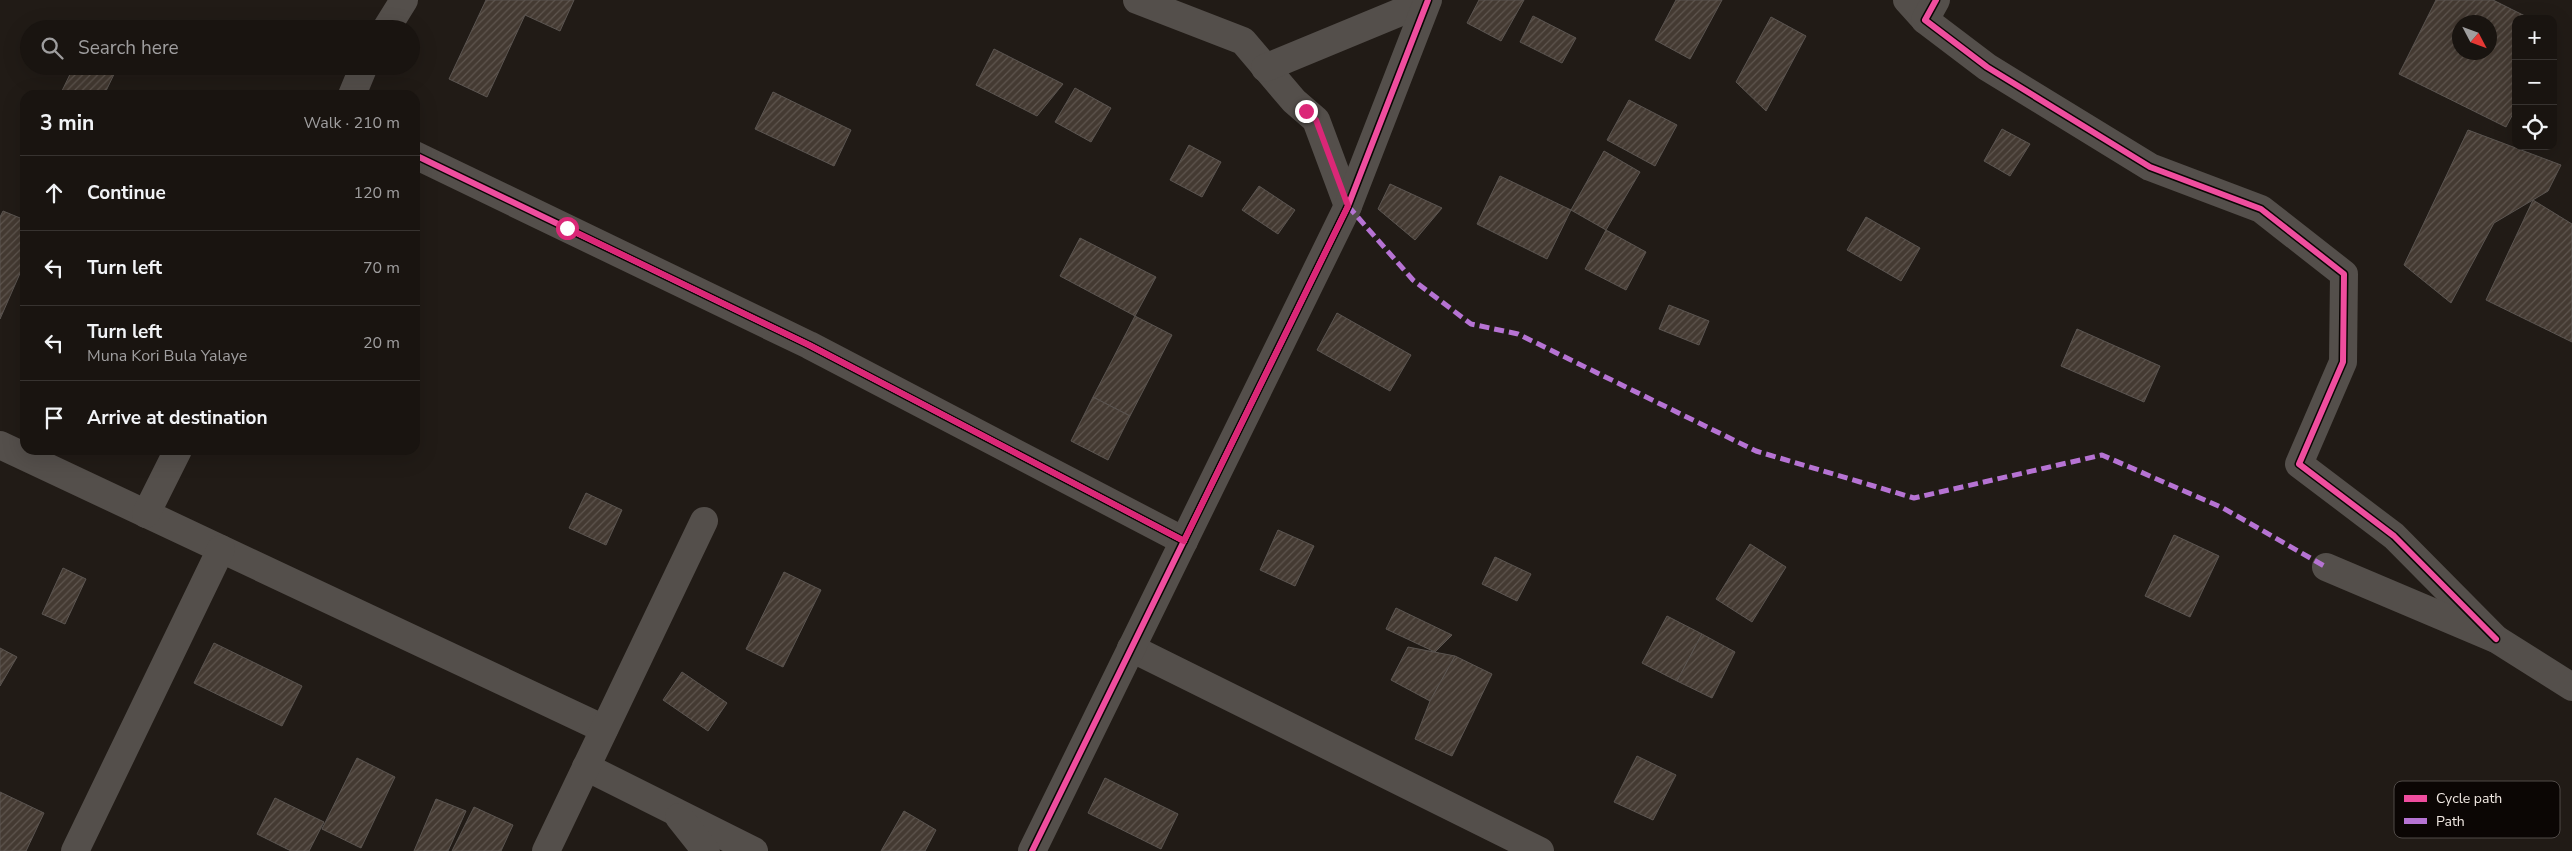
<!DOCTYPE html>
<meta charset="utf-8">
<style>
body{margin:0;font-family:"Nunito Sans",sans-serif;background:#221d19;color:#f1f3f6}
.controls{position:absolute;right:15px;top:15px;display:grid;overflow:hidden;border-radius:10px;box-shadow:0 5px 20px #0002}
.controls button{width:45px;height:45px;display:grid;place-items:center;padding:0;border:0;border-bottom:1px solid #373330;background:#191410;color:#f1f3f6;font:25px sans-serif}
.compass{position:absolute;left:2452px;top:15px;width:45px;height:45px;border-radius:50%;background:#191410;box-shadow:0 5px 20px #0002;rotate:131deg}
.stop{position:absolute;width:15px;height:15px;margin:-11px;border:4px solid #db2777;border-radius:50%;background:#fff}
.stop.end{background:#db2777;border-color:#fff;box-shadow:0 1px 5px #0008}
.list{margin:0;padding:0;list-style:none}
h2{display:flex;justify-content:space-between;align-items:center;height:65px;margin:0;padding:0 20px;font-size:21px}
h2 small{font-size:16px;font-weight:400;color:#9f9e9f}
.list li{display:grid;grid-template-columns:32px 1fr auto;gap:15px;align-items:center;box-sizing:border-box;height:75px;padding:0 20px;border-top:1px solid #373330}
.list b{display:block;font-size:19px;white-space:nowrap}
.list p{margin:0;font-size:16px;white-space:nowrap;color:#9f9e9f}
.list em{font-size:16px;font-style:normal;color:#9f9e9f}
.icon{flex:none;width:28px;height:28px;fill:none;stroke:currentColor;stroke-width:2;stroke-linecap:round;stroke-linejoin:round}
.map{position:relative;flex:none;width:2572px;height:851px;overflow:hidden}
.search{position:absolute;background:#191410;box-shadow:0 5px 20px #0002;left:20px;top:20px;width:400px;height:55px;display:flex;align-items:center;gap:12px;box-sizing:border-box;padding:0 18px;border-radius:28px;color:#9f9e9f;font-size:19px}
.panel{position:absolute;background:#191410;box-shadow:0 5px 20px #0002;left:20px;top:90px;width:400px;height:365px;border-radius:15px}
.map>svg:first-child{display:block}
.building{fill:url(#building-hatch);stroke:#5b5551;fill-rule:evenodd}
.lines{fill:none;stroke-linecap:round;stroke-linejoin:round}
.minor{stroke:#544f4b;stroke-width:28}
.quiet{stroke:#b673d3;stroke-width:5;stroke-dasharray:10 5;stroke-linecap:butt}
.cycleway-casing{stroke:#0b0604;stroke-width:9}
.cycleway{stroke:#ef4d9e;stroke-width:6}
.route{stroke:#db2777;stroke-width:6}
.key{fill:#0b0604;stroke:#504a47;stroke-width:1}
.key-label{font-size:14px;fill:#f0e8e2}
</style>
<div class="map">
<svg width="2572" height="851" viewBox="0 0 2572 851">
<defs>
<pattern id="building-hatch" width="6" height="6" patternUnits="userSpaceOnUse" patternTransform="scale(1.25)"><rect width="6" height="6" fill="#443a32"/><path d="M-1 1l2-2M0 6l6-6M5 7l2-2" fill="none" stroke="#5f564f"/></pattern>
</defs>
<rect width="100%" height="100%" fill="#211b16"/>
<g class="building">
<polygon points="486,0 574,0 560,31 525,15 487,97 449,79"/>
<polygon points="1479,0 1524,0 1501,41 1467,23"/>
<polygon points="1676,0 1722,0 1690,59 1655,40"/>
<path d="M2436,0H2493L2531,19H2516V108L2506,127L2399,74ZM2460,22H2490V52H2460Z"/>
<polygon points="1533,16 1576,38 1562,63 1520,42"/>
<polygon points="1771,17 1806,36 1766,111 1736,82"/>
<polygon points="994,49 1063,84 1037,116 976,85"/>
<polygon points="74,66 118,66 104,95 60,95"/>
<polygon points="1075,88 1111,108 1091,142 1055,122"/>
<polygon points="773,92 851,130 834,166 755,129"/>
<polygon points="1629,100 1677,125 1655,166 1607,140"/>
<polygon points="2002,129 2030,144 2010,176 1984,161"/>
<polygon points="2468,130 2561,165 2548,191 2494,223 2451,303 2404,265"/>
<polygon points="1189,145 1221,162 1202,197 1170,180"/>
<polygon points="1604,151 1640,172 1606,230 1571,210"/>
<polygon points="1500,176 1571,210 1547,259 1477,224"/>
<polygon points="1390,184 1442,208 1415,240 1378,209"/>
<polygon points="1259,186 1295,210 1278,234 1242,210"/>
<polygon points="2533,200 2572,224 2572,342 2486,300"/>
<polygon points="3,211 25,220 25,262 0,319 0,217"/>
<polygon points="1866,217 1920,248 1901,281 1847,250"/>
<polygon points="1606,230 1646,252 1626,290 1585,269"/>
<polygon points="1080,238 1156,277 1135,316 1060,276"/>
<polygon points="1669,305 1709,321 1699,345 1659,329"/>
<polygon points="1337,313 1411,355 1390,391 1317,350"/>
<polygon points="1135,316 1172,335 1130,416 1093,397"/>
<polygon points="2077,329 2160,366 2144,402 2061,366"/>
<polygon points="1093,397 1130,416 1108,460 1071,441"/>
<polygon points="586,493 622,510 606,545 569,528"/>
<polygon points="1278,530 1314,546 1295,586 1260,570"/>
<polygon points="2174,535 2219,556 2190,617 2145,596"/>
<polygon points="1750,544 1786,567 1752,622 1716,599"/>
<polygon points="1495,557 1531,574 1517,601 1482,584"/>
<polygon points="63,568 86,579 65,624 42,614"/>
<polygon points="784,572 821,590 783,667 746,649"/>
<polygon points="1396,608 1452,635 1435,652 1386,629"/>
<polygon points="1667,616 1702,634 1677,681 1642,663"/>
<polygon points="1702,634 1735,652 1712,698 1677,681"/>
<polygon points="214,643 302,686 282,726 194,683"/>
<polygon points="1408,647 1455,656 1430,701 1391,680"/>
<polygon points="0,648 17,657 0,686"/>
<polygon points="1455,656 1492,674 1452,756 1415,739 1430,701"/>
<polygon points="682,672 727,703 708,731 663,700"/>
<polygon points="1637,756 1676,775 1653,820 1614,802"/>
<polygon points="357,758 395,777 361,848 322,829"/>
<polygon points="1105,778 1178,814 1161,849 1088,813"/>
<polygon points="0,792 44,813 26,851 0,851"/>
<polygon points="275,798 324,822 309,851 291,851 257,834"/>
<polygon points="436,799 466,811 448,851 414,851"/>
<polygon points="474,807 513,825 501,851 452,851"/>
<polygon points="904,811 936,830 925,851 881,851"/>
</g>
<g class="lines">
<g class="minor">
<polyline points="1137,0 1243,41 1294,101 1316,120 1348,206"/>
<polyline points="1907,0 1925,20"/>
<polyline points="1936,0 1925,20 1987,67 2150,167 2261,209 2344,274 2343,362 2299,464 2394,536 2496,639"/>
<polyline points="386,29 404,0"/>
<polyline points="1265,68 1427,1"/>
<polyline points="352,95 364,66"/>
<polyline points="415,155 809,345 1184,541"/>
<polyline points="0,445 604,729"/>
<polyline points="146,514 178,450"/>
<polyline points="2326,567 2496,639 2572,687"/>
<polyline points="1131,648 1540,851"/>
<polyline points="586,767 754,851"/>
<polyline points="679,817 706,851"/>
<polyline points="75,851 221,549"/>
<polyline points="546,851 704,521"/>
<polyline points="1032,851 1348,206 1428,0"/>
</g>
<polyline class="quiet" points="1348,206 1413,280 1471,324 1518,334 1756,451 1914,498 2102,455 2223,508 2326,567"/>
<g class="cycleway-casing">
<g id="cycleway">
<polyline points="1936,0 1925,20 1987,67 2150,167 2261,209 2344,274 2343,362 2299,464 2394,536 2496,639"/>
<polyline points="415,155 809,345 1184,541"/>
<polyline points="1032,851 1348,206 1428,0"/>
</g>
</g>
<use href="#cycleway" class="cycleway"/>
</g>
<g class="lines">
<polyline class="route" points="567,228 809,345 1184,541 1348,206 1316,120 1306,111"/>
</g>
<rect x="2394" y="781" width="166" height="57" rx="8" class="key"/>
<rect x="2404" y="795" width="23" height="7" fill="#ef4d9e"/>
<rect x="2404" y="818" width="23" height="6" fill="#b673d3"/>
<g class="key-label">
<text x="2436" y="803">Cycle path</text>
<text x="2436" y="826">Path</text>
</g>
</svg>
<div class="controls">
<button>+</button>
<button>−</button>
<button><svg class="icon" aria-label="locate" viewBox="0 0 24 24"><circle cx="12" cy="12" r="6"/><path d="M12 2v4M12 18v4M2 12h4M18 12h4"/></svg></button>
</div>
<svg class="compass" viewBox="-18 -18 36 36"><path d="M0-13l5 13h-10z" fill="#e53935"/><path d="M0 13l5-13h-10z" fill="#9f9e9f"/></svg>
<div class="stop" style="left:567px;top:228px"></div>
<div class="stop end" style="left:1306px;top:111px"></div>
<div class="search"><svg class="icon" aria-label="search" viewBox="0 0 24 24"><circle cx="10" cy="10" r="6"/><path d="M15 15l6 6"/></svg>Search here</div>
<section class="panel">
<h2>3 min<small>Walk · 210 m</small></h2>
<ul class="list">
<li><svg class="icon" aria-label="ahead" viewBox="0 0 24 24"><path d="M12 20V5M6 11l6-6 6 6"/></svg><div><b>Continue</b></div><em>120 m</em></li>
<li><svg class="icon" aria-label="left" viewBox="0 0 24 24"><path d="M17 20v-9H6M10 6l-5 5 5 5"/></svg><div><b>Turn left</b></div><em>70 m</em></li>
<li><svg class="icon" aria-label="left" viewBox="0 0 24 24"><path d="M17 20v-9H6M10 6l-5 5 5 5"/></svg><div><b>Turn left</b><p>Muna Kori Bula Yalaye</p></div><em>20 m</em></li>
<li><svg class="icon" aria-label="arrive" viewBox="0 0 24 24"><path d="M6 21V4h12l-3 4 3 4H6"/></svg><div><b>Arrive at destination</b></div></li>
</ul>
</section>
</div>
